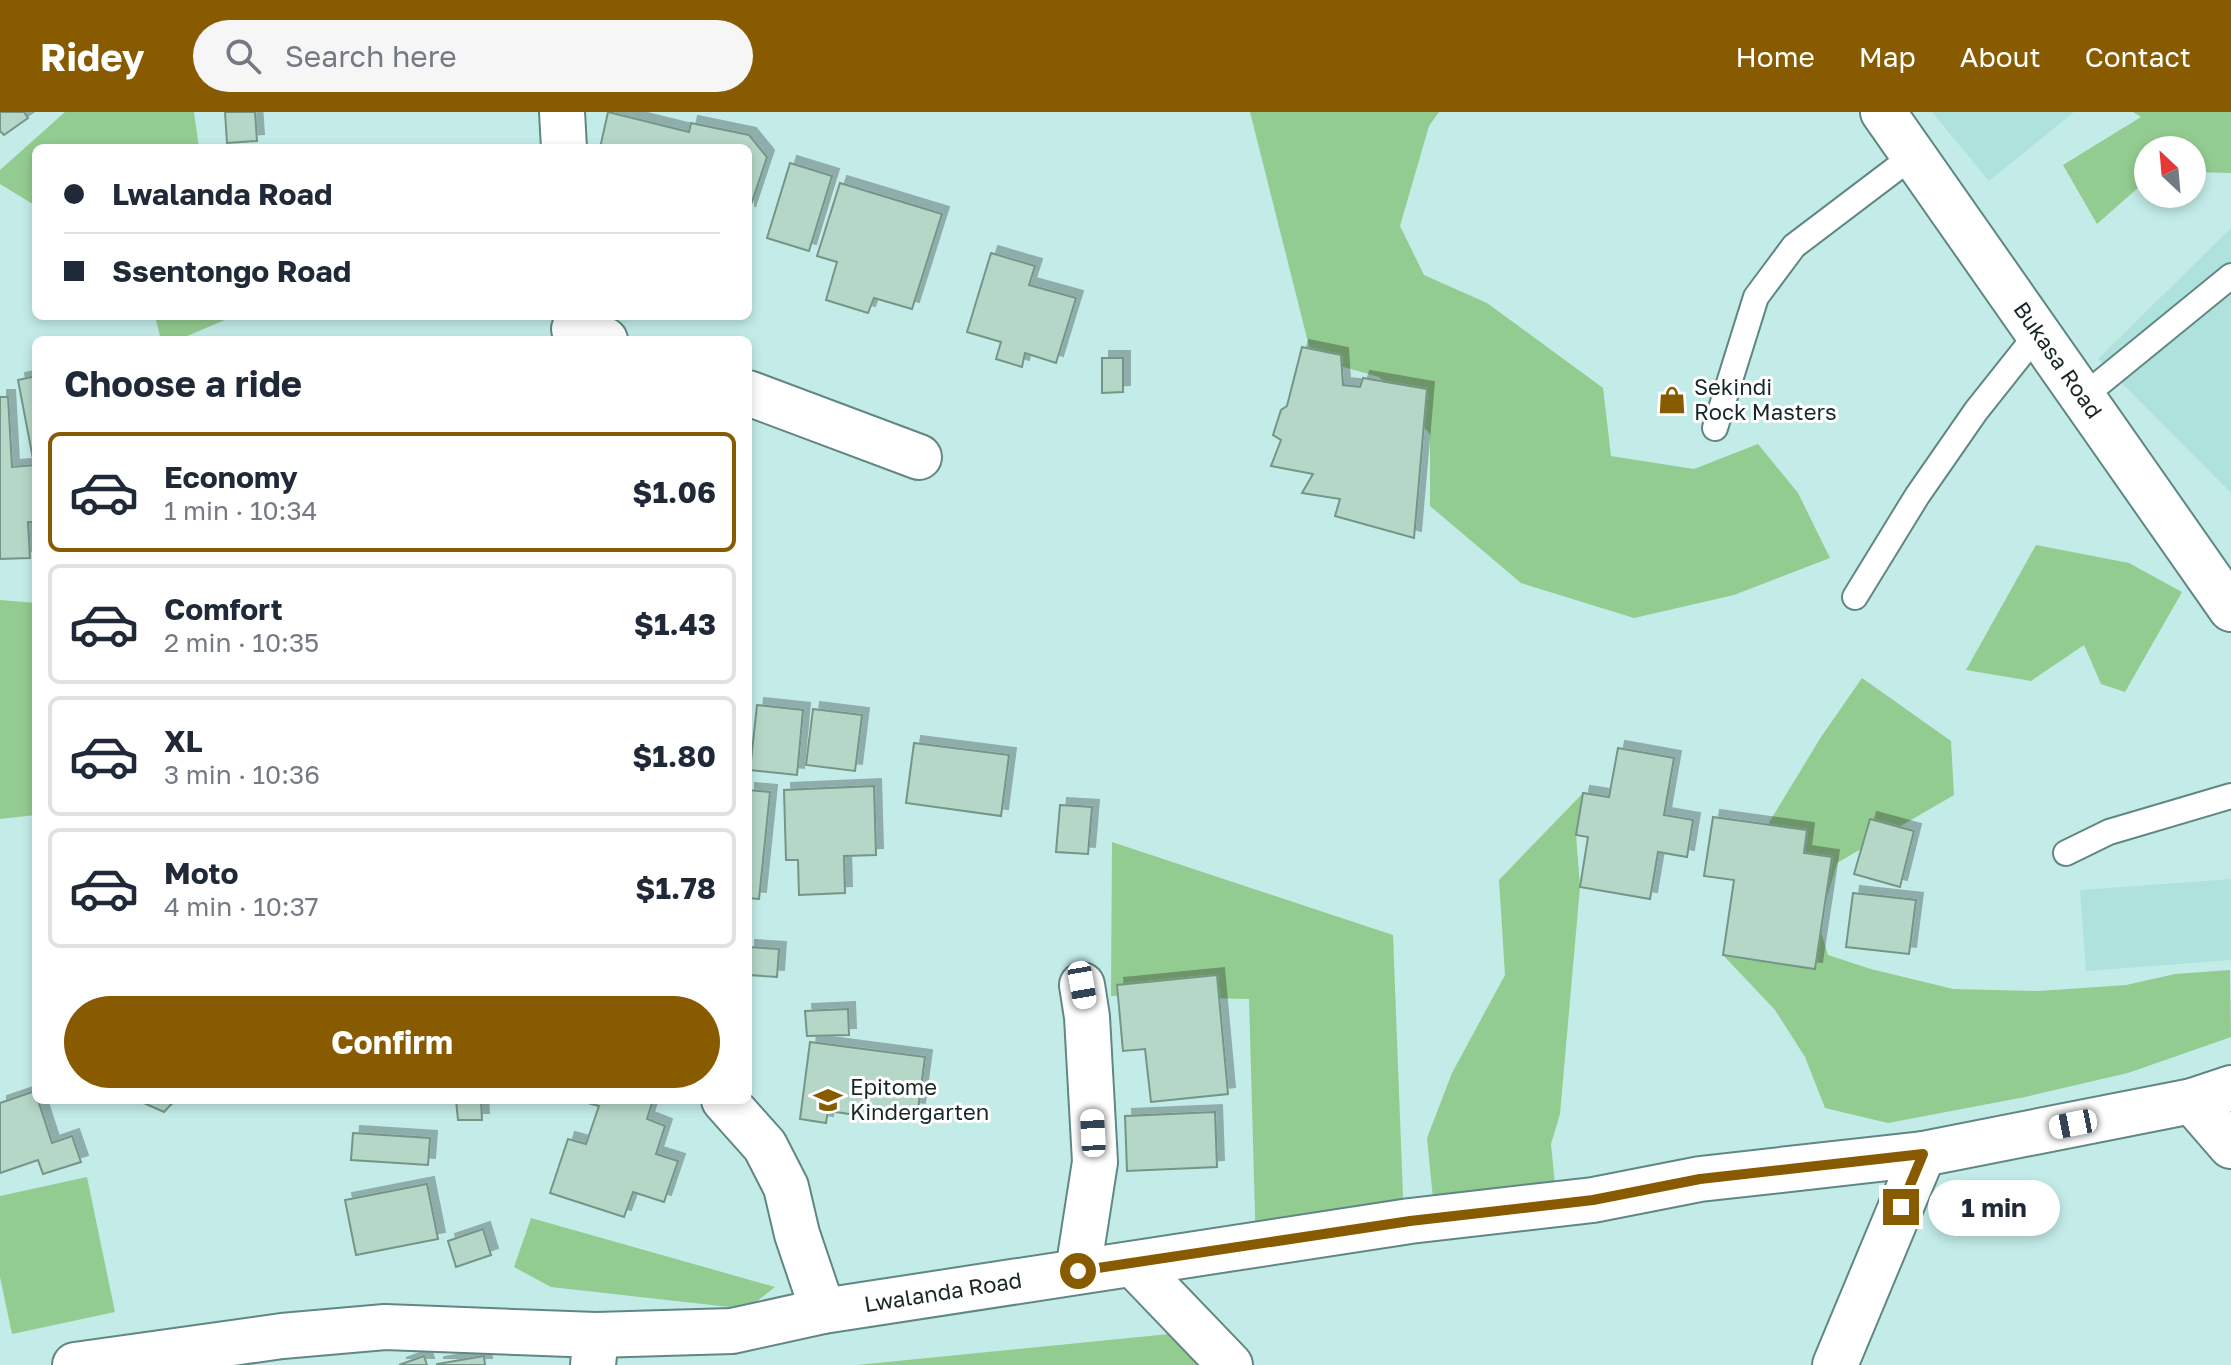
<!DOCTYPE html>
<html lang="en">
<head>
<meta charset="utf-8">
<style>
	body { margin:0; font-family:"Golos Text",sans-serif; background:#f6f6f7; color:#1f2937; height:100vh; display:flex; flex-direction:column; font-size:30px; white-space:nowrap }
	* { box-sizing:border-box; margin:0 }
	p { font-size:26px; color:#747a83 }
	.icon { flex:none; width:44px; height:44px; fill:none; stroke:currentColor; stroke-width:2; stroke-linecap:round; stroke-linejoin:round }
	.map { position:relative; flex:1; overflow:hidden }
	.side { position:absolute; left:32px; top:224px; width:720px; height:768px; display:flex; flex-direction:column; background:#fff; border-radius:12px; box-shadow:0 4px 12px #0003 }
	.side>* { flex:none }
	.hud { position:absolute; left:32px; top:32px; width:720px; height:176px; border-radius:12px; box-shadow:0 4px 12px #0003; display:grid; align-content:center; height:176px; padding:0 32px; background:#fff }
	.needle { width:52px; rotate:334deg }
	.controls { position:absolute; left:2134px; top:24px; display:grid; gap:16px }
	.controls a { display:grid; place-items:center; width:72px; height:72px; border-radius:50%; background:#fff; box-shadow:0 4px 12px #0003; font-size:40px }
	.end { position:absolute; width:36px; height:36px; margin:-18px; border:10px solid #895b00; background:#fff; box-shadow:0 0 0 4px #fff }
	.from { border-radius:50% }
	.bubble { position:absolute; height:56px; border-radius:28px; background:#fff; box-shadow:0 4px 12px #0003; font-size:26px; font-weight:700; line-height:56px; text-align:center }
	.car { position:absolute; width:24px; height:48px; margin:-24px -12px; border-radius:10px; box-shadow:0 0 6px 2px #0007; background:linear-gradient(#fff 24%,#345 0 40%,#fff 0 76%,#345 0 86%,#fff 0) }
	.hud b { display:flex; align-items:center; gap:28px; height:76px; font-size:30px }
	.hud b+b { border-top:2px solid #e0e1e3 }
	.hud i { width:20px; height:20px; background:#1f2937 }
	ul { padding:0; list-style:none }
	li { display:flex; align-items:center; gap:24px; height:120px; margin:0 16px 12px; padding:0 16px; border:4px solid #e0e1e3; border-radius:12px }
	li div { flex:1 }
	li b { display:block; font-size:30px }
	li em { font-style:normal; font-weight:700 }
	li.on { border-color:#895b00 }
	li>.icon { width:72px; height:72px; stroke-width:1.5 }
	h2 { padding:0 32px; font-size:36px; line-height:96px }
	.primary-button { display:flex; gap:16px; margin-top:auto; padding:16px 32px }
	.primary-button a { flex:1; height:92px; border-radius:48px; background:#895b00; color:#fff; font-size:32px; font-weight:700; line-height:92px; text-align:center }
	header { display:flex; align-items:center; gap:48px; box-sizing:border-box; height:112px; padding:0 40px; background:#895b00; color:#fff }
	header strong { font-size:38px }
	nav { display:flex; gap:44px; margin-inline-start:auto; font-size:28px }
	.search { width:560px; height:72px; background:#f6f6f7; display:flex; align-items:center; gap:20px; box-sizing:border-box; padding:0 28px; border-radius:44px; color:#747a83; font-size:30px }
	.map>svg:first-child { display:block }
</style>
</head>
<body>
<header>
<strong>Ridey</strong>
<div class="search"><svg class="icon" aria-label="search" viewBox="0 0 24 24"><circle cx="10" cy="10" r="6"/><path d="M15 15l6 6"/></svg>Search here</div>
<nav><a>Home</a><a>Map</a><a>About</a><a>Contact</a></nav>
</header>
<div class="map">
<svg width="2231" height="1253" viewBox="0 0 2231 1253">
	<defs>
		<filter id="shadow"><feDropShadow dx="7" dy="-7" stdDeviation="0" flood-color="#0004"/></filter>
	</defs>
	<rect width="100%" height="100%" fill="#c3ece8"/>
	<g fill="#afe1dd">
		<path d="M1932,0H2074L1989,69Z"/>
		<path d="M2231,116V381L2098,247Z"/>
		<path d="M2231,767V848L2086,859L2080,778Z"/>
	</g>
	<g fill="#93cc90">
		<path d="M65,0H194L199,36H36V94L0,72V58Z"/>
		<path d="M1250,0H1439L1429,14L1400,114L1424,163L1487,191L1603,276L1611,344L1694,357L1758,332L1798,381L1830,446L1734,483L1634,506L1521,471L1430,394V322L1379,265L1312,246Z"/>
		<path d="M2133,0H2231V61L2192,60V38H2148V67L2097,112L2063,53L2141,5Z"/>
		<path d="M155,204H234L178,228H161Z"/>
		<path d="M2036,433L2129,451L2182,480L2125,580L2101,572L2084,533L2031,569L1966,558Z"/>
		<path d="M0,488L36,491V703L0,707Z"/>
		<path d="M1862,566L1951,629L1954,683L1837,751L1819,813L1828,843L1871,857L1953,877L2039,879L2126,873L2175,862L2230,858L2231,925L2128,961L2025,985L1888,1011L1825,996L1805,945L1775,898L1723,843L1734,768L1821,625Z"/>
		<path d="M1583,681L1576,723L1580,775L1560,1002L1551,1032L1557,1093L1435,1107L1427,1026L1452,961L1505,863L1499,768Z"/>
		<path d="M1112,730L1393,823L1404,1111L1256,1138L1249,887L1111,884Z"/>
		<path d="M87,1065L115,1200L12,1222L0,1165V1084Z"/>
		<path d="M531,1106L775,1175L747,1197L551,1175L514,1155Z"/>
		<path d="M1169,1222L1207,1247L1197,1253H857Z"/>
	</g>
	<g fill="#b5d7c8" stroke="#759587" stroke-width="2" filter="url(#shadow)">
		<path d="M0,0H24L28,6L4,23L0,19Z"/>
		<path d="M225,0H255L257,29L227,31Z"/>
		<path d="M608,0L689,20L691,11L749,23L767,45L748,102V36H600Z"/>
		<path d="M790,51L832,64L809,139L767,126Z"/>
		<path d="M840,71L942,102L912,197L874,186L868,201L826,188L837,150L817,144Z"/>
		<path d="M991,141L1035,154L1029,173L1076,186L1056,251L1025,241L1022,255L996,247L1001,230L967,220Z"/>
		<path d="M1302,235L1341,243L1343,273L1360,275L1363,266L1427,277L1414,426L1335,404L1340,387L1302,381L1313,362L1271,354L1281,328L1273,323L1281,298L1287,294Z"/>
		<path d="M1102,246H1123V280L1102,281Z"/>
		<path d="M36,264V346L33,347L18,268Z"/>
		<path d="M0,285H8L12,355L36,353V410H28L30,446L0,447Z"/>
		<path d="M757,593L803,598L797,663L750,658Z"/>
		<path d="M813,597L862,603L855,659L806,653Z"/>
		<path d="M914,631L1009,643L1001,704L906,691Z"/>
		<path d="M1618,636L1674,646L1664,703L1693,708L1687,745L1658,740L1650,787L1580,775L1588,725L1576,723L1583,681L1609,685Z"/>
		<path d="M874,674L876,743L844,744L845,781L799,783L798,748H786L784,678Z"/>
		<path d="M748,678L770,680L759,787L748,786Z"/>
		<path d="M1060,693L1092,695L1088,742L1056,740Z"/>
		<path d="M1713,705L1807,718L1804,741L1832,745L1815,857L1723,843L1734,768L1704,764Z"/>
		<path d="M1870,707L1914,719L1900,775L1854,762Z"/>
		<path d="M1853,781L1916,788L1909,842L1846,835Z"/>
		<path d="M748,835L779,837L777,865L748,863Z"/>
		<path d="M1217,863L1228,982L1151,990L1145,937L1123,939L1117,873Z"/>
		<path d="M848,897L849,923L807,924L805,899Z"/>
		<path d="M810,930L925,945L918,998L893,995L891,1008L828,999L826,1011L800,1007Z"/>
		<path d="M35,979L52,1031L72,1024L81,1050L43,1062L38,1048L0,1061V991Z"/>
		<path d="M137,988H175L164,1000Z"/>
		<path d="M456,988H481L482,1008H458Z"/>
		<path d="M589,988H653L647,1007L665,1014L656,1042L678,1049L664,1090L633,1080L624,1105L550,1081L568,1027L586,1032L599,994L588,991Z"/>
		<path d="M1215,1000L1217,1055L1127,1059L1125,1004Z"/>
		<path d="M353,1021L430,1026L428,1053L351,1048Z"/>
		<path d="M427,1072L438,1127L356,1143L345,1088Z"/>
		<path d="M483,1117L491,1143L456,1155L448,1129Z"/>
		<path d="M424,1244L427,1253H399Z"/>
		<path d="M484,1244L485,1253H437V1252Z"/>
	</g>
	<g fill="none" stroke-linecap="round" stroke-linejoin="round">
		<defs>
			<g id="service">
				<path d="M2084,284L2231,164"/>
				<path d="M1715,316L1756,185L1794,134L1914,43"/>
				<path d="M1855,485L1917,384L1976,299L2038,221"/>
				<path d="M2066,741L2109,720L2231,684"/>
			</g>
			<g id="minor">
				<path d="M562,0L564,36"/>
				<path d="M574,217L605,228"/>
				<path d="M748,281L919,345"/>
				<path d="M724,988L765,1034L786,1075L797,1122L823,1199"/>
				<path d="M2192,989L2231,1034"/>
				<path d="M1133,1152L1230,1253"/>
				<path d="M1078,1159L1095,1050L1087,905L1082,873"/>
				<path d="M593,1253L596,1223"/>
				<path d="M1835,1253L1923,1042"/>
			</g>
			<g id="tertiary">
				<path d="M1883,0L2231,497"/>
				<path d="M75,1253L282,1224L385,1215L596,1223L732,1219L823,1199L1410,1109L1593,1088L1700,1067L1923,1042L2192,989L2231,976"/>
			</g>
		</defs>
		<use href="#service" stroke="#618784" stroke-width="28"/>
		<use href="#minor" stroke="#618784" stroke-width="48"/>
		<use href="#tertiary" stroke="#618784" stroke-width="48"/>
		<use href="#service" stroke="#fff" stroke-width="24"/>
		<use href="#minor" stroke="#fff" stroke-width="44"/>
		<use href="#tertiary" stroke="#fff" stroke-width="44"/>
	</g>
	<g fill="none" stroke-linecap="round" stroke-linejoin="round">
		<path stroke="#895b00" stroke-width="10" d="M1078,1159L1410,1109L1593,1088L1700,1067L1923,1042L1901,1095"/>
	</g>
	<defs>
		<symbol id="shop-bare" viewBox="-9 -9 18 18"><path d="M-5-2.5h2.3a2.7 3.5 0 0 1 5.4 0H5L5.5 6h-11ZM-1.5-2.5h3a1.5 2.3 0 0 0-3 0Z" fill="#895b00" stroke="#fff" stroke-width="2.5" paint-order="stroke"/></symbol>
		<symbol id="school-bare" viewBox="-9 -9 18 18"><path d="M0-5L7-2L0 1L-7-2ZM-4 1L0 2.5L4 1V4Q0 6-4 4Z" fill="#895b00" stroke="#fff" stroke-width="2.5" paint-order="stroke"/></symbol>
	</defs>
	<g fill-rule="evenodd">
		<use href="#shop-bare" x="1652" y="268" width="40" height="40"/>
		<use href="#school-bare" x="808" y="968" width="40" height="40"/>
	</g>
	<g text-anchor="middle" stroke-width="6" stroke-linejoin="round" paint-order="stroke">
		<g font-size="22" fill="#182726" stroke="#fff">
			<text transform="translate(2058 248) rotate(55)" y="8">Bukasa Road</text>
			<text transform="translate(943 1180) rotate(-9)" y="8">Lwalanda Road</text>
		</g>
		<g font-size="22" fill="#182726" stroke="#fff" text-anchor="start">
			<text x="1694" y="283">Sekindi<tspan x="1694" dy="25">Rock Masters</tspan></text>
			<text x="850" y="983">Epitome<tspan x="850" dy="25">Kindergarten</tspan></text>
		</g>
	</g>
</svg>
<div class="controls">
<a><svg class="needle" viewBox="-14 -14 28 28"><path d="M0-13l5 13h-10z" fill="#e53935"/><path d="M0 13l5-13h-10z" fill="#747a83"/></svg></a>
</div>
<i class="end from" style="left:1078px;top:1159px"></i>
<i class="end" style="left:1901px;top:1095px"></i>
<div class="bubble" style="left:1928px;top:1068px;width:132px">1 min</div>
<i class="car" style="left:1082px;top:873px;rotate:170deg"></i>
<i class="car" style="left:2073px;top:1012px;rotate:259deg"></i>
<i class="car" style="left:1093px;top:1021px;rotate:357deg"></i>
<div class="hud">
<b><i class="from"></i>Lwalanda Road</b>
<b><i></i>Ssentongo Road</b>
</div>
<section class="side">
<h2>Choose a ride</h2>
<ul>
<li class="on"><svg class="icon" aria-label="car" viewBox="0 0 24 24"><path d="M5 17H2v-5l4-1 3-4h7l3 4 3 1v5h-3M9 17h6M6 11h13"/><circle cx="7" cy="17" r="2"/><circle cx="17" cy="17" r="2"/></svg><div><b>Economy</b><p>1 min · 10:34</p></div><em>$1.06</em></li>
<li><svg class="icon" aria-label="car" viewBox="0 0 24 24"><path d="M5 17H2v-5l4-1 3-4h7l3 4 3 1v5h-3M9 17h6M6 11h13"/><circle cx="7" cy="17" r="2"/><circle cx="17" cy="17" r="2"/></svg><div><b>Comfort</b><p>2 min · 10:35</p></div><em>$1.43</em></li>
<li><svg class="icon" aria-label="car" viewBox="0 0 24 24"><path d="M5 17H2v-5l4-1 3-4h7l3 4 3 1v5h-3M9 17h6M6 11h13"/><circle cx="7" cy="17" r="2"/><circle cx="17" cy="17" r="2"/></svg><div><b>XL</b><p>3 min · 10:36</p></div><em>$1.80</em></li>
<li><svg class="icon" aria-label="car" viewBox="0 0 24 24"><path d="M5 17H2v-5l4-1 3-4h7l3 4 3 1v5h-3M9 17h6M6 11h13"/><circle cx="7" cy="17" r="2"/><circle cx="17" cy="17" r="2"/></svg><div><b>Moto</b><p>4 min · 10:37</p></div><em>$1.78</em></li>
</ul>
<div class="primary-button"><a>Confirm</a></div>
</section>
</div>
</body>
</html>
